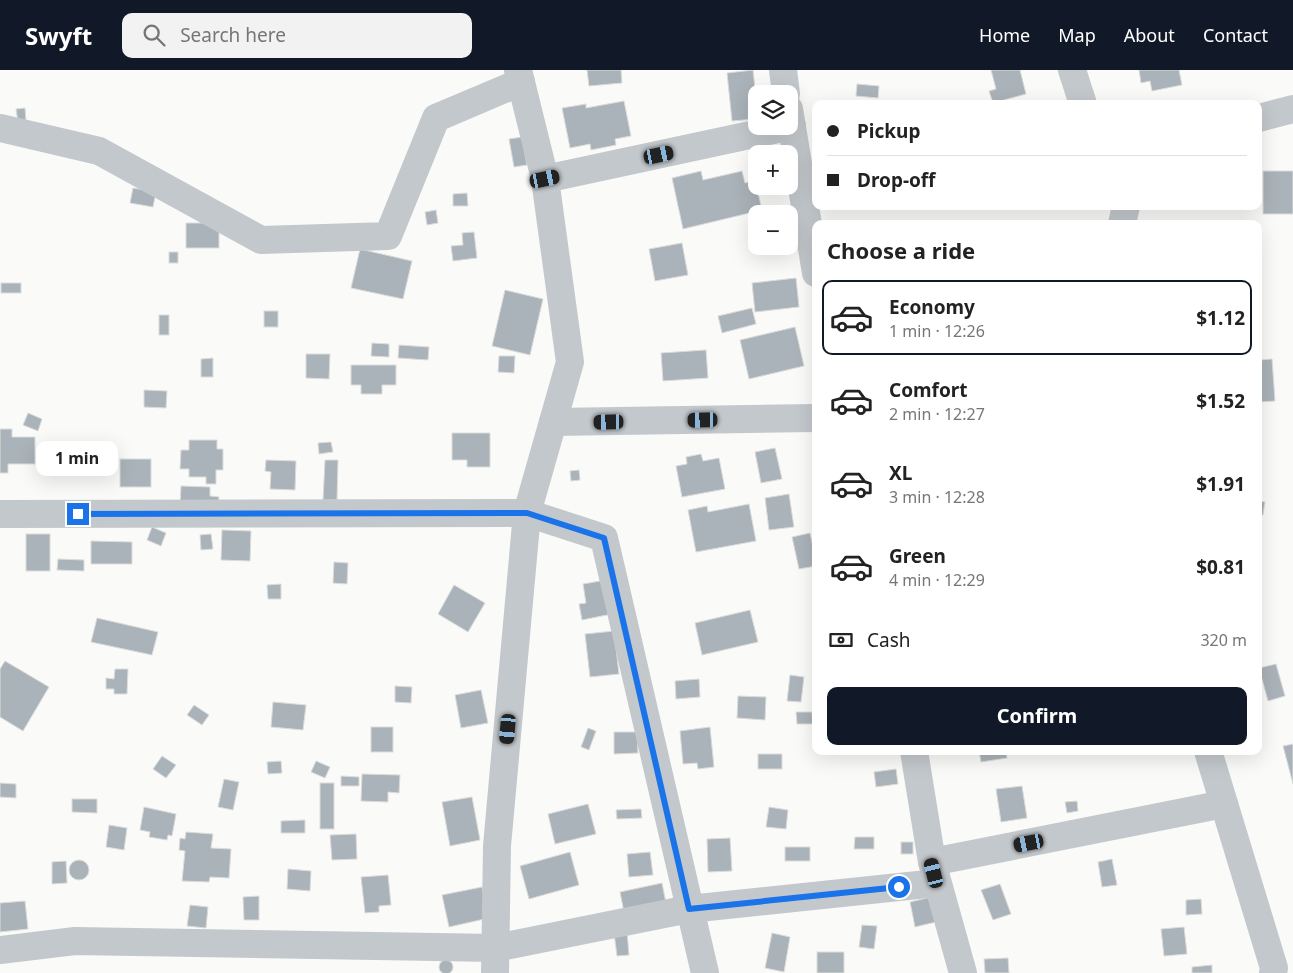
<!DOCTYPE html>
<html lang="en">
<head>
<meta charset="utf-8">
<style>
	body { margin:0; font-family:"Noto Sans",sans-serif; background:#f2f2f2; color:#222; height:100vh; display:flex; flex-direction:column; font-size:19px; white-space:nowrap }
	* { box-sizing:border-box; margin:0 }
	p { font-size:16px; color:#767676 }
	.icon { flex:none; width:28px; height:28px; fill:none; stroke:currentColor; stroke-width:2; stroke-linecap:round; stroke-linejoin:round }
	.map { position:relative; flex:1; overflow:hidden }
	.side { position:absolute; left:812px; top:150px; width:450px; height:535px; display:flex; flex-direction:column; background:#fff; border-radius:10px; box-shadow:0 5px 20px #0002 }
	.side>* { flex:none }
	.top-card { position:absolute; left:812px; top:30px; width:450px; height:110px; border-radius:10px; box-shadow:0 5px 20px #0002; display:grid; align-content:center; height:110px; padding:0 15px; background:#fff }
	.fabs { position:absolute; left:748px; top:15px; display:grid; gap:10px }
	.fabs a { display:grid; place-items:center; width:50px; height:50px; border-radius:10px; background:#fff; box-shadow:0 5px 20px #0002; font-size:25px }
	.end { position:absolute; width:22px; height:22px; margin:-11px; border:6px solid #1a73e8; background:#fff; box-shadow:0 0 0 2px #fff }
	.from { border-radius:50% }
	.bubble { position:absolute; height:35px; border-radius:10px; background:#fff; box-shadow:0 5px 20px #0002; font-size:16px; font-weight:700; line-height:35px; text-align:center }
	.car { position:absolute; width:15px; height:30px; margin:-15px -8px; border-radius:6px; box-shadow:0 0 4px 1px #0007; background:linear-gradient(#222 24%,#8ab4d8 0 40%,#222 0 76%,#8ab4d8 0 86%,#222 0) }
	.top-card b { display:flex; align-items:center; gap:18px; height:48px; font-size:19px }
	.top-card b+b { border-top:1px solid #e0e0e0 }
	.top-card i { width:12px; height:12px; background:#222 }
	ul { padding:0; list-style:none }
	li { display:flex; align-items:center; gap:15px; height:75px; margin:0 10px 8px; padding:0 5px; border:2px solid transparent; border-radius:10px }
	li div { flex:1 }
	li b { display:block; font-size:19px }
	li em { font-style:normal; font-weight:700 }
	li.on { border-color:#111827 }
	li>.icon { width:45px; height:45px; stroke-width:1.5 }
	h2 { padding:0 15px; font-size:22px; line-height:60px }
	.pay { display:flex; align-items:center; gap:12px; height:55px; padding:0 15px; font-size:19px }
	.pay p { margin-inline-start:auto }
	.primary-button { display:flex; gap:10px; margin-top:auto; padding:10px 15px }
	.primary-button a { flex:1; height:58px; border-radius:10px; background:#111827; color:#fff; font-size:20px; font-weight:700; line-height:58px; text-align:center }
	header { display:flex; align-items:center; gap:30px; box-sizing:border-box; height:70px; padding:0 25px; background:#111827; color:#fff }
	header strong { font-size:24px }
	nav { display:flex; gap:28px; margin-inline-start:auto; font-size:18px }
	.search { width:350px; height:45px; background:#f2f2f2; display:flex; align-items:center; gap:12px; box-sizing:border-box; padding:0 18px; border-radius:10px; color:#767676; font-size:19px }
	.map>svg:first-child { display:block }
</style>
</head>
<body>
<header>
<strong>Swyft</strong>
<div class="search"><svg class="icon" aria-label="search" viewBox="0 0 24 24"><circle cx="10" cy="10" r="6"/><path d="M15 15l6 6"/></svg>Search here</div>
<nav><a>Home</a><a>Map</a><a>About</a><a>Contact</a></nav>
</header>
<div class="map">
<svg width="1293" height="903" viewBox="0 0 1293 903">
	<rect width="100%" height="100%" fill="#fafaf8"/>
	<g fill="#aab3b9" stroke="#dcdcda">
		<path d="M587,0H621L622,13L589,16Z"/>
		<path d="M753,0L756,27V49L732,51L727,3Z"/>
		<path d="M991,0H1020L1026,24L993,33L989,21L996,19Z"/>
		<path d="M1139,0H1179L1182,15L1152,21L1150,11L1141,13Z"/>
		<path d="M857,14L879,16L878,28L856,26Z"/>
		<path d="M624,31L631,66L615,69L616,75L591,80L590,74L570,78L562,38L586,34V38Z"/>
		<path d="M25,38L26,51L18,52L16,39Z"/>
		<path d="M522,67L527,95L514,97L509,69Z"/>
		<path d="M701,101L703,110L742,101L745,113L755,110L762,140L683,159L672,108Z"/>
		<rect x="1263" y="101" width="30" height="43"/>
		<path d="M133,118L156,122L153,137L130,133Z"/>
		<path d="M467,123L468,136H453V124Z"/>
		<path d="M436,140L438,153L427,155L425,142Z"/>
		<rect x="186" y="153" width="33" height="25"/>
		<path d="M474,162L477,188L453,191L451,176L463,175L462,163Z"/>
		<path d="M682,173L688,205L655,211L649,179Z"/>
		<path d="M360,179L412,191L403,229L351,218Z"/>
		<rect x="169" y="182" width="9" height="11"/>
		<path d="M796,208L799,237L755,242L752,213Z"/>
		<rect x="1" y="213" width="20" height="10"/>
		<path d="M505,220L543,229L530,285L492,276Z"/>
		<path d="M752,238L756,254L722,263L718,246Z"/>
		<rect x="264" y="241" width="14" height="16"/>
		<rect x="159" y="245" width="10" height="20"/>
		<path d="M795,257L804,296L749,309L740,270Z"/>
		<path d="M372,273L389,274V287L371,286Z"/>
		<path d="M399,275L429,277L428,290L398,288Z"/>
		<path d="M706,280L708,308L663,311L661,283Z"/>
		<path d="M306,284H330L329,309L306,308Z"/>
		<path d="M499,286H515L514,303L498,302Z"/>
		<path d="M213,288V307H201V289Z"/>
		<path d="M1272,289L1275,331L1259,332V290Z"/>
		<path d="M351,295H396V315H382V324H361V315H351Z"/>
		<path d="M144,320L167,321L166,338L144,337Z"/>
		<path d="M28,343L42,349L38,361L23,355Z"/>
		<path d="M0,359H12V367H35V394H8V403H0Z"/>
		<path d="M452,363H490V397H467V390H452Z"/>
		<path d="M189,370H217V379H223V400H216V414H206V407H189V399H180L181,380H189Z"/>
		<path d="M331,372L333,382L319,384L318,373Z"/>
		<path d="M775,378L782,409L761,413L755,382Z"/>
		<path d="M701,384L703,391L719,388L725,419L682,427L676,396L687,394L686,387Z"/>
		<rect x="120" y="389" width="31" height="28"/>
		<path d="M266,390L296,391L295,420L270,419L271,402L265,401Z"/>
		<path d="M325,390H338L337,430H323Z"/>
		<path d="M579,400L580,410L571,411L570,401Z"/>
		<path d="M181,416L210,417V426L219,427L218,438L180,436Z"/>
		<path d="M789,424L794,457L769,460L765,428Z"/>
		<path d="M1259,431L1265,432L1263,445H1259Z"/>
		<path d="M749,434L756,471L696,482L688,440L707,436L708,442Z"/>
		<path d="M152,457L166,463L161,476L147,470Z"/>
		<path d="M222,460L251,461L250,491L221,490Z"/>
		<path d="M810,463L816,490V496L799,499L792,467Z"/>
		<rect x="26" y="464" width="24" height="37"/>
		<path d="M211,464L213,479L201,480L200,465Z"/>
		<path d="M91,471L132,472V494H91Z"/>
		<path d="M58,489L84,490V501L57,500Z"/>
		<path d="M334,492L348,493L347,514L333,513Z"/>
		<path d="M606,510L612,544L582,550L579,534L586,533L583,514Z"/>
		<path d="M281,514V529H268L267,515Z"/>
		<path d="M454,515L485,533L468,562L438,544Z"/>
		<path d="M750,540L758,572L702,585L695,553Z"/>
		<path d="M97,548L158,562L152,585L91,572Z"/>
		<path d="M614,561L619,604L590,607L585,564Z"/>
		<path d="M5,591L49,617L23,661L0,647V599Z"/>
		<path d="M1276,594L1285,626L1268,631L1259,598Z"/>
		<path d="M115,599H128L127,624H114V619H106V608L114,609Z"/>
		<path d="M790,605L804,607L801,632L787,631Z"/>
		<path d="M699,609L700,627L676,629L675,611Z"/>
		<path d="M395,616L412,617L411,633L395,632Z"/>
		<path d="M481,620L488,653L461,658L455,625Z"/>
		<path d="M738,626L766,627L765,650L737,648Z"/>
		<path d="M273,632L306,635L303,660L271,657Z"/>
		<path d="M194,635L209,645L202,655L187,645Z"/>
		<path d="M796,642H812L813,654H797Z"/>
		<rect x="371" y="657" width="22" height="25"/>
		<path d="M710,657L714,697L698,699L697,693L683,694L680,661Z"/>
		<path d="M588,658L596,661L589,680L581,677Z"/>
		<path d="M614,662H637L638,683L614,684Z"/>
		<path d="M1293,674V714L1283,676Z"/>
		<path d="M979,681H1006L1007,688L981,692Z"/>
		<rect x="758" y="684" width="24" height="15"/>
		<path d="M162,686L176,695L166,708L153,699Z"/>
		<path d="M281,691L282,703L268,704L267,692Z"/>
		<path d="M316,691L330,697L325,708L311,702Z"/>
		<path d="M896,699L898,714L876,717L874,702Z"/>
		<path d="M362,704L400,705L399,723L388,722V732L361,731Z"/>
		<path d="M341,706L359,707V716H341Z"/>
		<path d="M224,709L239,712L233,740L218,737Z"/>
		<path d="M0,713L16,714V728L0,727Z"/>
		<rect x="320" y="713" width="14" height="46"/>
		<path d="M1022,716L1027,748L1001,752L996,719Z"/>
		<path d="M472,727L480,770L450,776L442,732Z"/>
		<path d="M72,729H97V743L72,742Z"/>
		<path d="M1077,731L1078,741L1067,743L1065,732Z"/>
		<path d="M588,734L596,764L555,774L548,744Z"/>
		<path d="M144,737L176,744L172,766L168,765L167,770L149,767L150,762L140,760Z"/>
		<path d="M769,737L788,740L786,759L766,757Z"/>
		<path d="M641,739L642,748L617,749L616,740Z"/>
		<path d="M305,750V763H281V751Z"/>
		<path d="M109,755L127,758L124,780L106,777Z"/>
		<path d="M186,762L213,764L211,778L231,779L229,808L210,807L209,812L182,811L185,781L179,780L180,768L185,769Z"/>
		<path d="M356,764L357,789L332,790L330,765Z"/>
		<path d="M855,767H874V779H854Z"/>
		<path d="M730,768L732,801L708,802L707,769Z"/>
		<rect x="901" y="772" width="12" height="12"/>
		<rect x="785" y="777" width="25" height="14"/>
		<path d="M570,782L579,815L529,829L520,796Z"/>
		<path d="M650,782L653,805L629,807L627,784Z"/>
		<path d="M1112,789L1117,815L1102,817L1098,792Z"/>
		<circle cx="79" cy="800" r="10"/>
		<path d="M66,791L67,813L52,814V792Z"/>
		<path d="M288,799L311,801L310,821L287,819Z"/>
		<path d="M388,805L391,835L379,836V842L365,843L361,807Z"/>
		<path d="M662,813L666,833L624,842L620,822Z"/>
		<path d="M1000,814L1011,844L993,850L981,820Z"/>
		<path d="M482,817L489,848L449,857L442,825Z"/>
		<path d="M259,826V850H244L243,827Z"/>
		<path d="M931,827L936,852L915,857L910,832Z"/>
		<path d="M1201,829L1202,844L1186,845V830Z"/>
		<path d="M25,831L28,859L0,862V833Z"/>
		<path d="M190,835L208,837L206,858L187,856Z"/>
		<path d="M862,855L877,856L874,879L859,877Z"/>
		<path d="M1184,857L1187,884L1164,886L1161,859Z"/>
		<path d="M627,861L629,885L617,886L614,863Z"/>
		<path d="M772,863L790,867L784,902L765,898Z"/>
		<rect x="817" y="882" width="27" height="21"/>
		<path d="M1008,888L1009,903H985L984,889Z"/>
		<circle cx="446" cy="897" r="7"/>
		<path d="M1212,895V903H1192V897Z"/>
	</g>
	<g fill="none" stroke-linecap="round" stroke-linejoin="round">
		<g stroke="#c3c8cc" stroke-width="28">
			<path d="M783,0L786,24"/>
			<path d="M1072,0L1083,34"/>
			<path d="M789,39L816,203"/>
			<path d="M1259,48L1293,39"/>
			<path d="M0,58L99,81L261,170L388,166L436,48L521,12"/>
			<path d="M545,109L792,56"/>
			<path d="M1122,154L1126,136"/>
			<path d="M553,352L816,348"/>
			<path d="M0,444L527,443L604,468L705,903"/>
			<path d="M914,681L932,792L963,903"/>
			<path d="M1208,681L1274,898L1273,903"/>
			<path d="M932,792L1224,734"/>
			<path d="M0,880L75,871L496,878L689,839L937,813"/>
			<path d="M495,903L497,776L527,443L570,292L545,109L518,0"/>
		</g>
	</g>
	<g fill="none" stroke-linecap="round" stroke-linejoin="round">
		<path stroke="#1a73e8" stroke-width="6" d="M78,444L527,443L604,468L689,839L899,817"/>
	</g>
</svg>
<div class="fabs">
<a><svg class="icon" aria-label="layers" viewBox="0 0 24 24"><path d="M12 4l9 5-9 5-9-5zM3 14l9 5 9-5"/></svg></a>
<a>+</a>
<a>−</a>
</div>
<i class="end from" style="left:899px;top:817px"></i>
<i class="end" style="left:78px;top:444px"></i>
<div class="bubble" style="left:36px;top:371px;width:82px">1 min</div>
<i class="car" style="left:659px;top:85px;rotate:78deg"></i>
<i class="car" style="left:545px;top:109px;rotate:78deg"></i>
<i class="car" style="left:703px;top:350px;rotate:269deg"></i>
<i class="car" style="left:609px;top:352px;rotate:269deg"></i>
<i class="car" style="left:508px;top:659px;rotate:185deg"></i>
<i class="car" style="left:1029px;top:773px;rotate:259deg"></i>
<i class="car" style="left:934px;top:803px;rotate:346deg"></i>
<div class="top-card">
<b><i class="from"></i>Pickup</b>
<b><i></i>Drop-off</b>
</div>
<section class="side">
<h2>Choose a ride</h2>
<ul>
<li class="on"><svg class="icon" aria-label="car" viewBox="0 0 24 24"><path d="M5 17H2v-5l4-1 3-4h7l3 4 3 1v5h-3M9 17h6M6 11h13"/><circle cx="7" cy="17" r="2"/><circle cx="17" cy="17" r="2"/></svg><div><b>Economy</b><p>1 min · 12:26</p></div><em>$1.12</em></li>
<li><svg class="icon" aria-label="car" viewBox="0 0 24 24"><path d="M5 17H2v-5l4-1 3-4h7l3 4 3 1v5h-3M9 17h6M6 11h13"/><circle cx="7" cy="17" r="2"/><circle cx="17" cy="17" r="2"/></svg><div><b>Comfort</b><p>2 min · 12:27</p></div><em>$1.52</em></li>
<li><svg class="icon" aria-label="car" viewBox="0 0 24 24"><path d="M5 17H2v-5l4-1 3-4h7l3 4 3 1v5h-3M9 17h6M6 11h13"/><circle cx="7" cy="17" r="2"/><circle cx="17" cy="17" r="2"/></svg><div><b>XL</b><p>3 min · 12:28</p></div><em>$1.91</em></li>
<li><svg class="icon" aria-label="car" viewBox="0 0 24 24"><path d="M5 17H2v-5l4-1 3-4h7l3 4 3 1v5h-3M9 17h6M6 11h13"/><circle cx="7" cy="17" r="2"/><circle cx="17" cy="17" r="2"/></svg><div><b>Green</b><p>4 min · 12:29</p></div><em>$0.81</em></li>
</ul>
<div class="pay"><svg class="icon" aria-label="cash" viewBox="0 0 24 24"><path d="M3 7h18v10H3z"/><circle cx="12" cy="12" r="2"/></svg>Cash<p>320 m</p></div>
<div class="primary-button"><a>Confirm</a></div>
</section>
</div>
</body>
</html>
